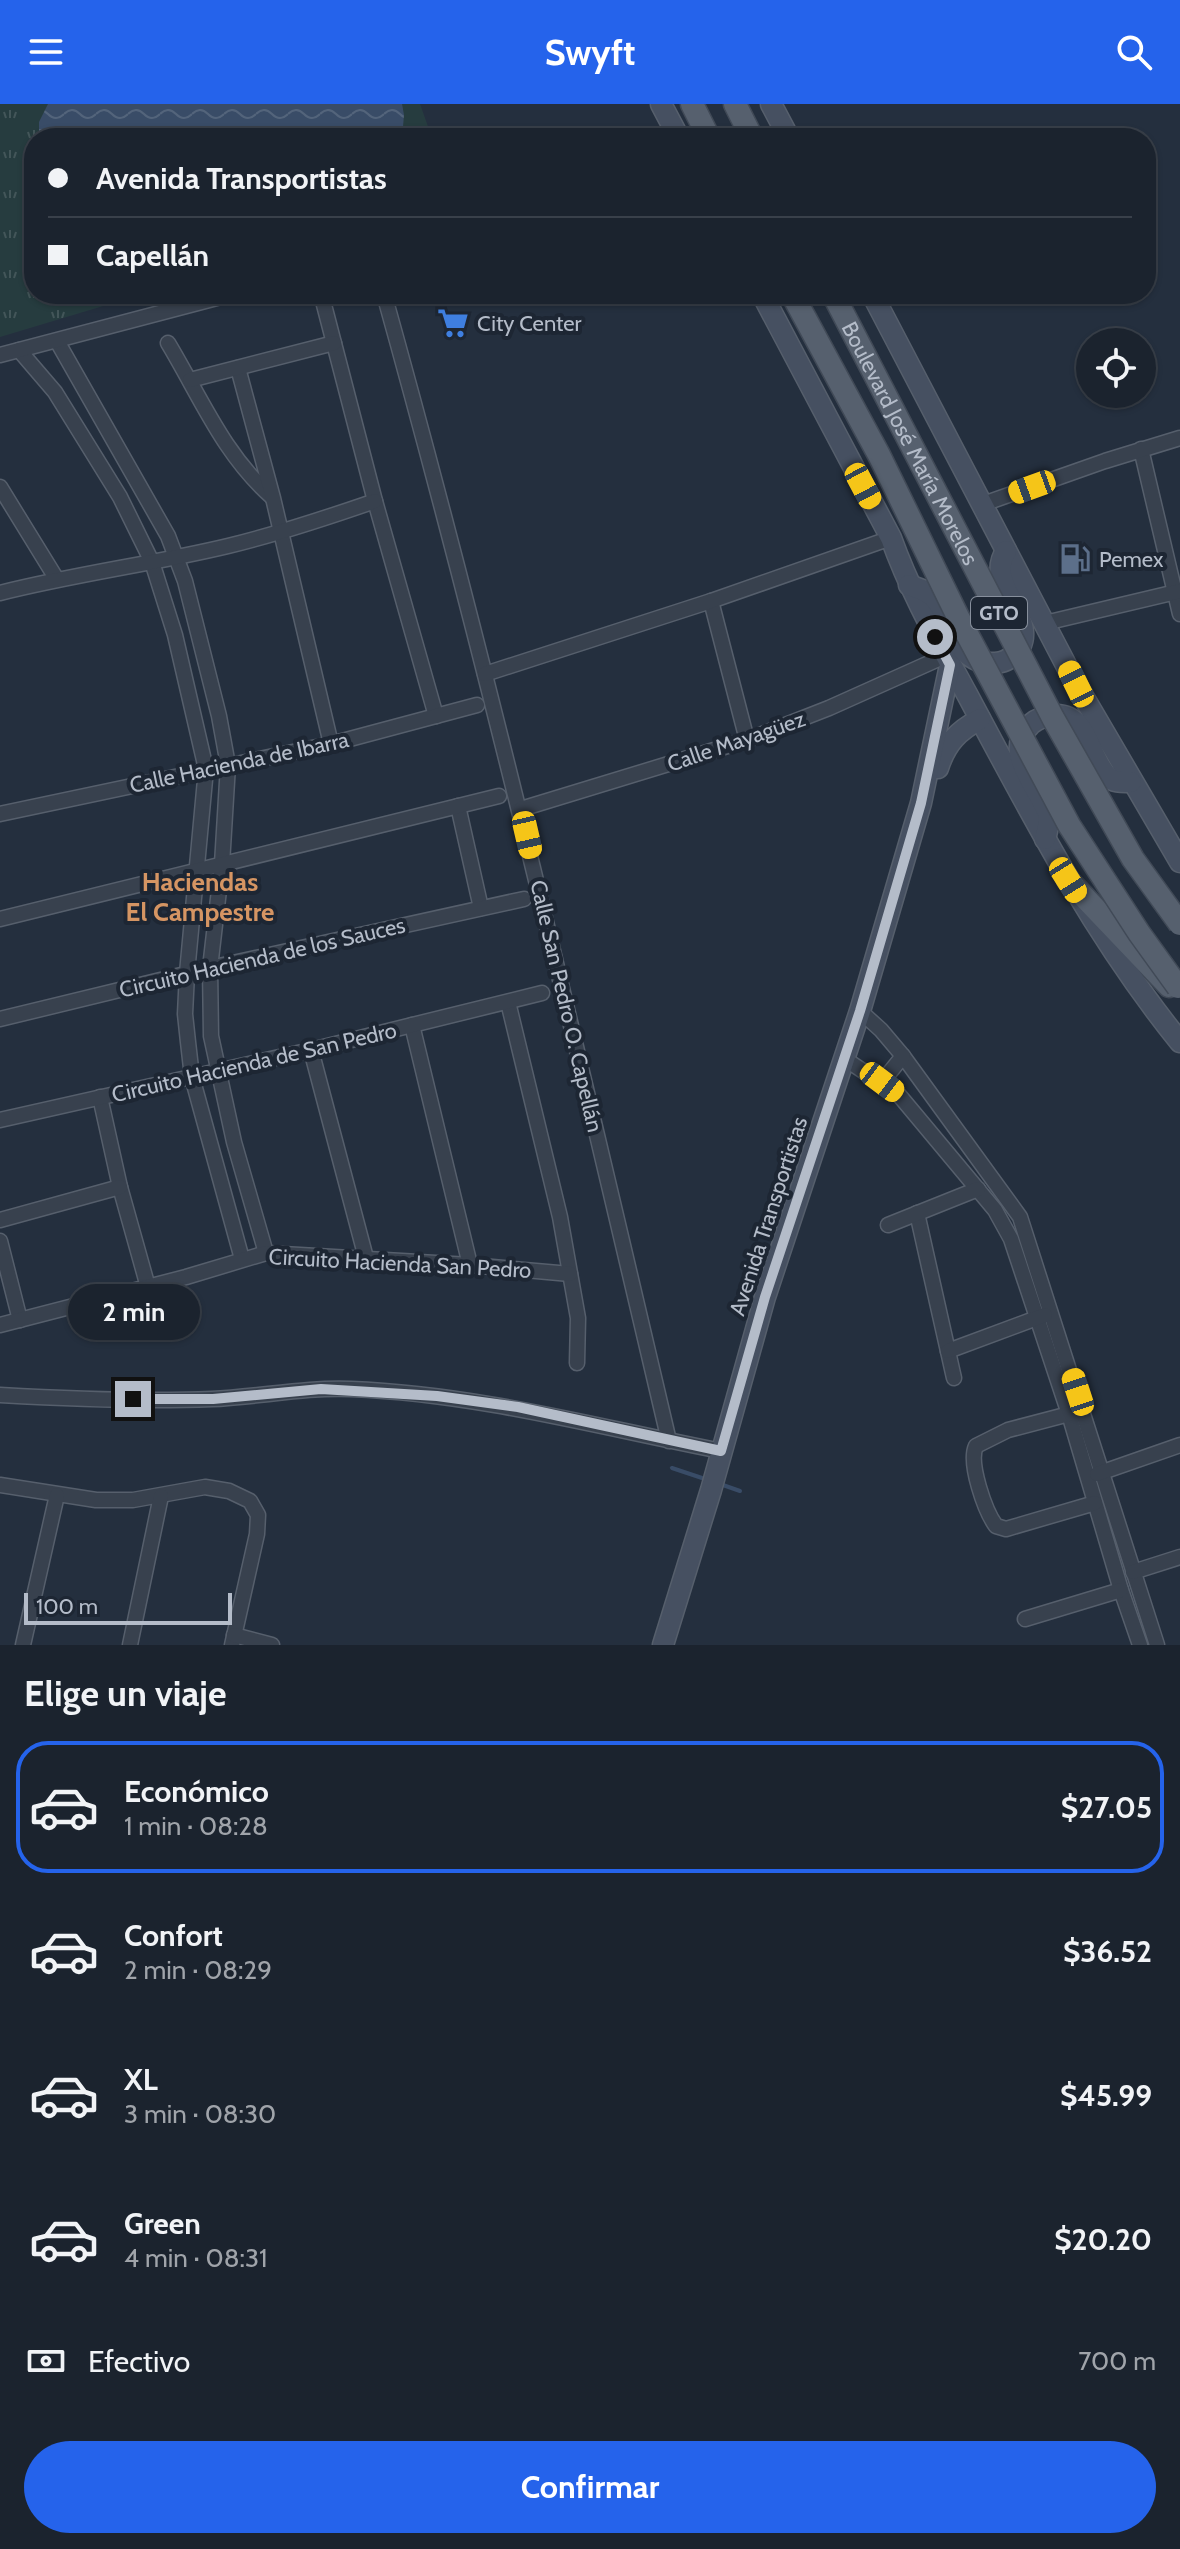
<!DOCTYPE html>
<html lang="es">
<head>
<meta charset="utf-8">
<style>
	body { margin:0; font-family:Cabin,sans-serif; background:#242b36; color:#f1f3f6; height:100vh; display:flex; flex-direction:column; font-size:30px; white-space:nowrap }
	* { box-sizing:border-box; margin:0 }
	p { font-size:26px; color:#a0a4aa }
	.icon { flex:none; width:44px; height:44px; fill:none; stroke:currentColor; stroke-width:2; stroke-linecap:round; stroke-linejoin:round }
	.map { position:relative; height:1541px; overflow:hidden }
	.sheet { display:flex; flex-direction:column; background:#1b232e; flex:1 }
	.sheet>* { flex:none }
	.banner { position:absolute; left:24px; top:24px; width:1132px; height:176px; border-radius:32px; box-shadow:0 2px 6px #0004,0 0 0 2px #39404a; display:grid; align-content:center; height:176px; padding:0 24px; background:#1b232e }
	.fabs { position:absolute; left:1076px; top:224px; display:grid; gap:16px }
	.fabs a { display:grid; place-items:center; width:80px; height:80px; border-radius:50%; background:#1b232e; box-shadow:0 2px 6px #0004,0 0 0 2px #39404a; font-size:40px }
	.scale { position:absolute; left:24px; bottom:20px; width:208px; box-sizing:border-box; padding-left:8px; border:4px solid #b4bcc9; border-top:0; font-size:22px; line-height:28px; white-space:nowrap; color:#b4bcc9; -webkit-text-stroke:6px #1d2633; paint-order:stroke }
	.end { position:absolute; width:36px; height:36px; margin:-18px; border:10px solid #b4bcc9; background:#111; box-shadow:0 0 0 4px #111 }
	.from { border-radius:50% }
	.bubble { position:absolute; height:56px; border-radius:28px; background:#1b232e; box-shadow:0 2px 6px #0004,0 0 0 2px #39404a; font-size:26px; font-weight:700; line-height:56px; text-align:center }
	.car { position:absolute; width:24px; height:48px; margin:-24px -12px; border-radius:10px; box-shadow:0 0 6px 2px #0007; background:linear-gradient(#f5c518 24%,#345 0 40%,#f5c518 0 76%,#345 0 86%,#f5c518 0) }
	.banner b { display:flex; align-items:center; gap:28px; height:76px; font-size:30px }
	.banner b+b { border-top:2px solid #39404a }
	.banner i { width:20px; height:20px; background:#f1f3f6 }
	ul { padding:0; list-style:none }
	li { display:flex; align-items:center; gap:24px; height:132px; margin:0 16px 12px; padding:0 8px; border:4px solid transparent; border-radius:32px }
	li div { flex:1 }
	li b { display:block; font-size:30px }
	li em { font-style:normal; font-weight:700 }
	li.on { border-color:#2563eb }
	li>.icon { width:72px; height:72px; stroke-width:1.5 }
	h2 { padding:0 24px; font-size:36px; line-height:96px }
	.pay { display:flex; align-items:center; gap:20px; height:88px; padding:0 24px; font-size:30px }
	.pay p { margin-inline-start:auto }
	.action { display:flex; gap:16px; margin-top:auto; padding:16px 24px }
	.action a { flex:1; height:92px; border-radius:48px; background:#2563eb; color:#fff; font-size:32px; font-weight:700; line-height:92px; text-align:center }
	header { display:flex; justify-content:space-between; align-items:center; height:104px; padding:0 24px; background:#2563eb; color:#fff; font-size:36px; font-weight:700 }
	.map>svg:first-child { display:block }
</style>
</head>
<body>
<header><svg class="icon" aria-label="menu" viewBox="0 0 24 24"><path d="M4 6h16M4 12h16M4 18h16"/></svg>Swyft<svg class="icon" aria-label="search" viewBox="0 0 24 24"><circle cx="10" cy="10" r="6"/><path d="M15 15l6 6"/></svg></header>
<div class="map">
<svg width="1180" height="1541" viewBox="0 0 1180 1541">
	<defs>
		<pattern id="park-tufts" width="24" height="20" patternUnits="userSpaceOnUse" patternTransform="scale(2)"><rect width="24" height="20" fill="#263c3f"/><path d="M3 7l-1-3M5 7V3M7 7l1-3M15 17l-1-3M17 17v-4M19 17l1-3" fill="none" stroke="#435659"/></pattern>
		<pattern id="water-waves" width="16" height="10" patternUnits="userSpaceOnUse" patternTransform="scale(2)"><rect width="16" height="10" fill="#394c67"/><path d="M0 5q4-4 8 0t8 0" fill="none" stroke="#53647b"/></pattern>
	</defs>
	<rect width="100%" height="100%" fill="#242f3e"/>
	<path fill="url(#park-tufts)" d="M0,0H420L432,34H34V190H143L0,233Z"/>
	<path fill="url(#water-waves)" d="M48,0H402L404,11L402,34H39V18Z"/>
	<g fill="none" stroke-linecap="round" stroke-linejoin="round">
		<g stroke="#394c67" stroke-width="4">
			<path d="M672,1364L708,1376"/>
			<path d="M720,1380L740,1387"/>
		</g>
		<defs>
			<g id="street">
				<path d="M384,190C490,570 579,953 669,1337"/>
				<path d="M323,197L375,397L436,612"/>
				<path d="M57,237L168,432L185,477L219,612L228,661L222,760L210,864L211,932L234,1038L266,1149"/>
				<path d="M168,239C201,294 224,351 272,393"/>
				<path d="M19,246L55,288L120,393L152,458L175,531L206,665L187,869L185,910L188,938L192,973L242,1155"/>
				<path d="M0,251L232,190"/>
				<path d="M238,264L273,394L331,640"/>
				<path d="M190,276L334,239"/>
				<path d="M1141,345L1180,510"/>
				<path d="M0,383L56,474"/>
				<path d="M983,400L1105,357L1180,334"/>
				<path d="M0,489C75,470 153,460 228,442C278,430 326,414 375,397"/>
				<path d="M711,497L747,636"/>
				<path d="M1045,519L1180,487"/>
				<path d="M485,570L711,497L891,434"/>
				<path d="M458,702L481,804"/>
				<path d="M521,705L747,636L829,604L945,552"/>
				<path d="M0,710L331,640L477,601"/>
				<path d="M0,815L499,692"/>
				<path d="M508,898L560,1113L578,1214L577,1259"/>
				<path d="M860,907L881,926L903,952L1020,1113L1157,1541"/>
				<path d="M0,915L210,864L524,795"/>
				<path d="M412,921L470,1161"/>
				<path d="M311,946L366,1154"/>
				<path d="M845,955L899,991L995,1106L1011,1135L1069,1310L1121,1486L1140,1541"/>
				<path d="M882,978L903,952"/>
				<path d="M100,993L120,1083L148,1183"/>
				<path d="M0,1016L311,946L542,889"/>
				<path d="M917,1109L954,1274"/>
				<path d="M0,1116L120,1083"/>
				<path d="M888,1121L978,1085"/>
				<path d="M0,1137L20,1216"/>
				<path d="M0,1221L186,1173L266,1149L470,1161L570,1170"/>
				<path d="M948,1247L1045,1211"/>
				<path d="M0,1291C70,1295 142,1298 212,1295C259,1293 305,1283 351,1285C478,1290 598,1323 721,1347"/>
				<path d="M1069,1310L1008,1326L976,1342C968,1359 985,1407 996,1422L1006,1425L1095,1399"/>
				<path d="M1097,1370L1180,1341"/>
				<path d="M0,1381L96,1396H133L205,1383L229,1387L250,1397L258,1411L257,1430L232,1541"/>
				<path d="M1133,1468L1180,1453"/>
				<path d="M1025,1515L1121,1486"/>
				<path d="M234,1531L272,1541"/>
				<path d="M23,1541L57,1391"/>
				<path d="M130,1541L161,1392"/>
			</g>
			<g id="secondary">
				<path d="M661,0L679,34"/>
				<path d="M771,0L789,34"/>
				<path d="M762,190L891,434C911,490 940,540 968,592C1032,712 1094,832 1180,938"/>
				<path d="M872,190L1076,580L1180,758"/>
				<path d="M909,481C919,485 930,487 936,496C954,518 954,555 988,559C997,559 1004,559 1011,553C1020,546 1024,539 1023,527C1020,499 988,475 1006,447"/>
				<path d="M938,664C946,639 958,627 980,615"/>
				<path d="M1045,735C1047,727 1050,719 1048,710C1039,682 1001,649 1031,620C1038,614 1044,612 1054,611C1089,609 1088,654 1108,673C1114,679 1123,678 1131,678"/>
				<path d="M663,1541L711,1386L765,1193L860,907L921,699L950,561"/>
			</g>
			<g id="primary">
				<path d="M692,0L709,34"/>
				<path d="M735,0L752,34"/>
				<path d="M1068,776L1169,882"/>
			</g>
		</defs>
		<use href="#street" stroke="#565f6c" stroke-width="17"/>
		<use href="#secondary" stroke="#565f6c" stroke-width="23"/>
		<use href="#primary" stroke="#414a57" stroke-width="25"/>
		<use href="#street" stroke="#38414e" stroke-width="14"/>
		<use href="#secondary" stroke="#465061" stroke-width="20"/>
		<use href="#primary" stroke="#56606e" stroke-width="22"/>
		<defs>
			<g id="primary-bridge">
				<path d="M792,190L879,351L959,515L1069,721L1139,829L1178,883"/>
				<path id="s1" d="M833,190L1053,614L1133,755L1180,820"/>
			</g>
		</defs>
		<use href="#primary-bridge" stroke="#414a57" stroke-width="25" stroke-linecap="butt"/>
		<use href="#primary-bridge" stroke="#56606e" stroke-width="22"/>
	</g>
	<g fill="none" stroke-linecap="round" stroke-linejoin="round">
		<path stroke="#b4bcc9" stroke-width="10" d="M133,1295H213L321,1285L437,1292L518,1303L721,1347L765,1193L860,907L921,699L950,561L935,533"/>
	</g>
	<defs>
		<symbol id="supermarket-bare" viewBox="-9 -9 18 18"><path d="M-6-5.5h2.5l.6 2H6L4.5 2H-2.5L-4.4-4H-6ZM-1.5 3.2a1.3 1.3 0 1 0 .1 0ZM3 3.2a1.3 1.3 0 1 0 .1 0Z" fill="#3f7fe0" stroke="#1d2633" stroke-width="2.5" paint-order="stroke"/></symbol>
		<symbol id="fuel-bare" viewBox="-9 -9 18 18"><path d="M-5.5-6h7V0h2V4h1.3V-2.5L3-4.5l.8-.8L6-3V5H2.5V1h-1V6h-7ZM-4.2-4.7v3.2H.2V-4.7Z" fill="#5c6f8a" stroke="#1d2633" stroke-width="2.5" paint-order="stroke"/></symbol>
	</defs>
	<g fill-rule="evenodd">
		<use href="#supermarket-bare" x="431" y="197" width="44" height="44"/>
		<use href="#fuel-bare" x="1053" y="433" width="44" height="44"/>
	</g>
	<g text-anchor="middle" stroke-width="8" stroke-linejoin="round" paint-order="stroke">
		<rect fill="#1d2633" stroke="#878f9c" stroke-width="2" x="971" y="493" width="56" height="32" rx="6"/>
		<g font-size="20" font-weight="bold" fill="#b4bcc9">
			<text x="999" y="516">GTO</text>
		</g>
		<g font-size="22" fill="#b4bcc9" stroke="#1d2633" text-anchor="start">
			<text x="477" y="227">City Center</text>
			<text x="1099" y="463">Pemex</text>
		</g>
		<g font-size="22" fill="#b4bcc9" stroke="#1d2633">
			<text dy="8" stroke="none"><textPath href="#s1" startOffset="168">Boulevard José María Morelos</textPath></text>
			<text transform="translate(736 637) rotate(-19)" y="8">Calle Mayagüez</text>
			<text transform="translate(239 658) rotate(-12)" y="8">Calle Hacienda de Ibarra</text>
			<text transform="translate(262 853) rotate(-13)" y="8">Circuito Hacienda de los Sauces</text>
			<text transform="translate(567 902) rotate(77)" y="8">Calle San Pedro O. Capellán</text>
			<text transform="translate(254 958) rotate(-13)" y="8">Circuito Hacienda de San Pedro</text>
			<text transform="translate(768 1112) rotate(-72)" y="8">Avenida Transportistas</text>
			<text transform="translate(400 1159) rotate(3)" y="8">Circuito Hacienda San Pedro</text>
		</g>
		<g font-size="26" font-weight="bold" fill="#d59563" stroke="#1d2633">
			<text x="200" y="787">Haciendas<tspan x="200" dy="30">El Campestre</tspan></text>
		</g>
	</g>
</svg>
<div class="fabs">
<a><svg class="icon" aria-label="locate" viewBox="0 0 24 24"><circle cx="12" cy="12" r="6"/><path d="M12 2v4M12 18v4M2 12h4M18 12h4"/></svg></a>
</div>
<div class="scale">100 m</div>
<i class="end from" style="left:935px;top:533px"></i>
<i class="end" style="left:133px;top:1295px"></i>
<div class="bubble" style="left:68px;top:1180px;width:132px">2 min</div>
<i class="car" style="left:863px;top:382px;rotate:152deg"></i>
<i class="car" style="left:1032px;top:383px;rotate:250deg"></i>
<i class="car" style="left:1076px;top:580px;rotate:334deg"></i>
<i class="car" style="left:527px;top:731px;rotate:167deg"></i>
<i class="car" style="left:1068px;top:776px;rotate:148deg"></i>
<i class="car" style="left:882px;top:978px;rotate:127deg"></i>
<i class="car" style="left:1078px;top:1288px;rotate:342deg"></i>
<div class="banner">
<b><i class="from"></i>Avenida Transportistas</b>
<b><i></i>Capellán</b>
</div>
</div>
<section class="sheet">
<h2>Elige un viaje</h2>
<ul>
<li class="on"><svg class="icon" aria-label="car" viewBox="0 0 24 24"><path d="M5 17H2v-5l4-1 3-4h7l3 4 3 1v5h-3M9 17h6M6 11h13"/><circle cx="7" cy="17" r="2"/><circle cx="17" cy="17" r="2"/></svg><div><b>Económico</b><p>1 min · 08:28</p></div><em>$27.05</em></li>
<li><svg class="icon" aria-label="car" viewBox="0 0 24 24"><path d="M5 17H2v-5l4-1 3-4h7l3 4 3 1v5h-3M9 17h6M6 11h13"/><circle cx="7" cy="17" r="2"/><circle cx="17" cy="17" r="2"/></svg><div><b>Confort</b><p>2 min · 08:29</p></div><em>$36.52</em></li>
<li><svg class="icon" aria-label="car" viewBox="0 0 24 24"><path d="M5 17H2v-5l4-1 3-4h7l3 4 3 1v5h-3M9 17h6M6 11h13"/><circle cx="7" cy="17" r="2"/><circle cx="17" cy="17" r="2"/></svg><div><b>XL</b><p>3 min · 08:30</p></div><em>$45.99</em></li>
<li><svg class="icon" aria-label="car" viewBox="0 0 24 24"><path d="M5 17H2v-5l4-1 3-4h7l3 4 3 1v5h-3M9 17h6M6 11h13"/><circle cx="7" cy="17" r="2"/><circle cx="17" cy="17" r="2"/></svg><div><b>Green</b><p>4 min · 08:31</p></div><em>$20.20</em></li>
</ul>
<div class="pay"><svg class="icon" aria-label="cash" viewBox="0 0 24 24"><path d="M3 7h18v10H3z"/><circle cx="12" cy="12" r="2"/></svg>Efectivo<p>700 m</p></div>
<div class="action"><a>Confirmar</a></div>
</section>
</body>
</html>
